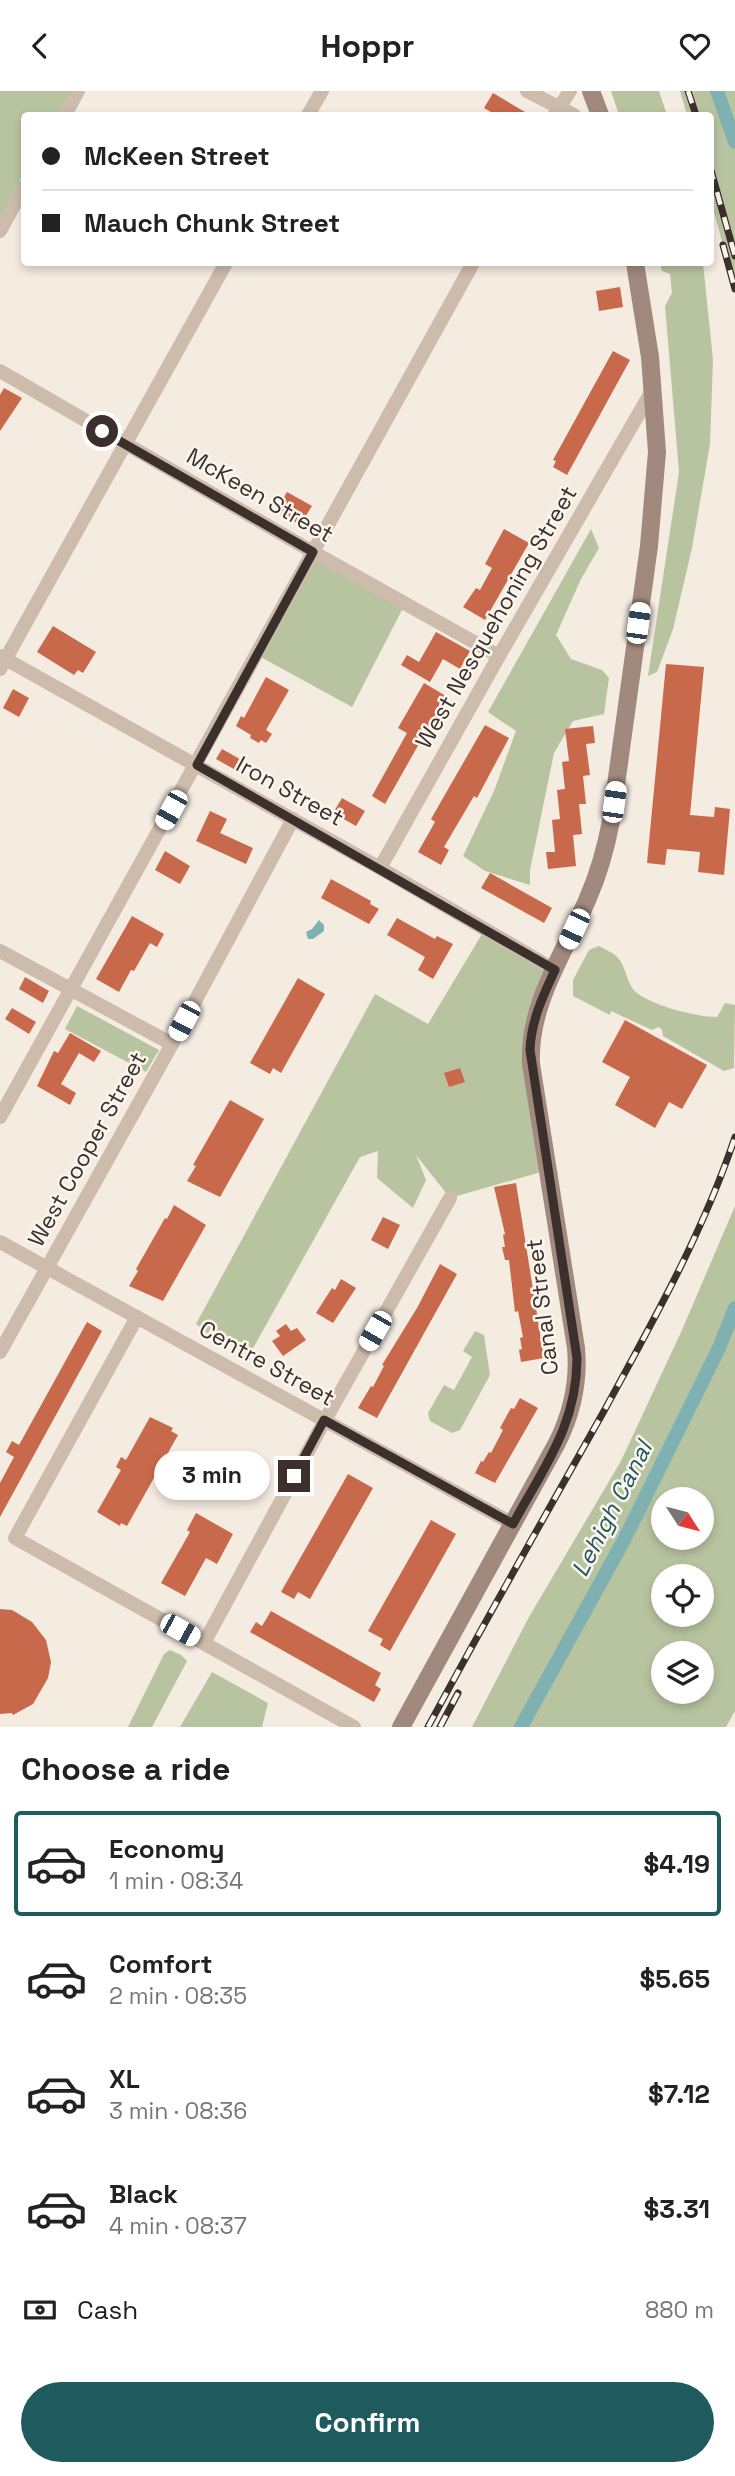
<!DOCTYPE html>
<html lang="en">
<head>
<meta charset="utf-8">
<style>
	body { margin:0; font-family:"Space Grotesk",sans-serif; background:#f2f2f2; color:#222; height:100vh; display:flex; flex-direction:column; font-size:26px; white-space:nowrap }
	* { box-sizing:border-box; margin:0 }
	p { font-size:23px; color:#767676 }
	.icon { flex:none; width:38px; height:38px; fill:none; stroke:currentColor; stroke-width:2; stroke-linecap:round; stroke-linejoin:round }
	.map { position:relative; height:1636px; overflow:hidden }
	.sheet { display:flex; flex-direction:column; background:#fff; flex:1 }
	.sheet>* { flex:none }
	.guide { position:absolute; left:21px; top:21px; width:693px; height:154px; border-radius:7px; box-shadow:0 4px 10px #0003; display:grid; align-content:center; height:154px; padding:0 21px; background:#fff }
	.needle { width:46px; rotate:126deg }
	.buttons { position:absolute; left:651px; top:1396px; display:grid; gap:14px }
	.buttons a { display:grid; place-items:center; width:63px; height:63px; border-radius:50%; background:#fff; box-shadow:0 4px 10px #0003; font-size:35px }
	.end { position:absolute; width:32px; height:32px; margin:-16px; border:9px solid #3b302b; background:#fff; box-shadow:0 0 0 4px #fff }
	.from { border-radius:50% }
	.bubble { position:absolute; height:49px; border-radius:24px; background:#fff; box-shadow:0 4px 10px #0003; font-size:23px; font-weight:600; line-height:49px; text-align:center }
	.car { position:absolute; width:21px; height:42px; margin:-21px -10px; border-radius:9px; box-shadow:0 0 5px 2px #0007; background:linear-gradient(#fff 24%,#345 0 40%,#fff 0 76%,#345 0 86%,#fff 0) }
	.guide b { display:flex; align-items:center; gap:24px; height:66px; font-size:26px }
	.guide b+b { border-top:2px solid #e0e0e0 }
	.guide i { width:18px; height:18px; background:#222 }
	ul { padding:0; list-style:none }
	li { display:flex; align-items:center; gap:21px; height:105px; margin:0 14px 10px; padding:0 7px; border:4px solid transparent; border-radius:7px }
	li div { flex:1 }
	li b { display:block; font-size:26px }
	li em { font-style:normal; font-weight:600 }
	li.active { border-color:#1f5a5e }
	li>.icon { width:63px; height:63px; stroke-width:1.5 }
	h2 { padding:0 21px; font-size:32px; line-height:84px }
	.pay { display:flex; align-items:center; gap:18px; height:77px; padding:0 21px; font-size:26px }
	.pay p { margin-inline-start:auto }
	.cta { display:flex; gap:14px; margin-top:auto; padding:14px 21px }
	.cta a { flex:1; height:80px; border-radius:42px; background:#1f5a5e; color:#fff; font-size:28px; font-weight:600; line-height:80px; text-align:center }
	header { display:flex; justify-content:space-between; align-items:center; height:91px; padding:0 21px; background:#fff; font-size:32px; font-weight:600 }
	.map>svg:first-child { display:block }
</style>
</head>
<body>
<header><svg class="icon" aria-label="back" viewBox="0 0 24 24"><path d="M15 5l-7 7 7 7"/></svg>Hoppr<svg class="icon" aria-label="heart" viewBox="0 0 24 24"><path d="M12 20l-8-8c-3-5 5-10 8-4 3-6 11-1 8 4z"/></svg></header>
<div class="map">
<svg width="735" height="1636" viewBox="0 0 735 1636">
	<rect width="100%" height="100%" fill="#f4ebe1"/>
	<g fill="#b8c4a0" fill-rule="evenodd">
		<path d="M0,0H71L57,24H24V82L0,126Z"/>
		<path d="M611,0H659L667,24H619Z"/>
		<path d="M680,0H735V198L711,110L710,24H687Z"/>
		<path d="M660,172H703L713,269L710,353L692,457L673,538L657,581L648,585L679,381L665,215L672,202L670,183L662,180Z"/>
		<path d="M591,438L599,457L581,488L556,544L571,568L602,579L609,587L604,623L573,630L554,662L530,779V794L485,780L463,765L494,700L516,640L488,621Z"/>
		<path d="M313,461L405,513L352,616L257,564Z"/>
		<path d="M485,838L555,879L530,959L548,1079L450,1107L416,1064L426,1089L413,1117L377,1087L378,1060L360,1066L252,1259L216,1249L196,1233L375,903L428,933Z"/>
		<path d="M599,855C606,859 614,862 618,867C627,877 626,893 637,902C654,915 696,926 717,926L725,912L735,914L734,977L724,980L663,945L662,938L658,936L652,939L611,920L610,924L573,905V889L589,859Z"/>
		<path d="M77,915L159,959L146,981L65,938Z"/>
		<path d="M735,1115V1620L726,1636H472L529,1526L621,1370L682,1239ZM663,1409H702V1447H663ZM663,1486H702V1524H663ZM663,1563H702V1601H663Z"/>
		<path d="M475,1240L484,1244L490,1284L460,1339L452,1342L430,1330L428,1322L444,1294L454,1299L472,1266L463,1260Z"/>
		<path d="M170,1559L181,1564L187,1570L152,1636H128L164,1563Z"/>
		<path d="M212,1581L268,1612L262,1636H180Z"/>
	</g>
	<path fill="#7fb0b2" d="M319,829L324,834V840L313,848H308L306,841L312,838Z"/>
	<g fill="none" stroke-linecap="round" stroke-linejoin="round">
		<g stroke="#7fb0b2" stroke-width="14">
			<path d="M717,0L735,51"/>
			<path d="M521,1636L624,1449L719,1257L735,1217"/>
		</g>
	</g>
	<g fill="#c8694b">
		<path d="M493,2L530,24H496L484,17Z"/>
		<path d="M620,196L623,216L599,220L596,200Z"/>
		<path d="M613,260L630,269L567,384L553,376L556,370L553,369Z"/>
		<path d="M4,297L22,307L0,340V304Z"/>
		<path d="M287,401L312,415L300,434L276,420Z"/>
		<path d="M504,438L529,452L485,529L463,516L476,497L480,499L492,477L485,473Z"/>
		<path d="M53,535L96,561L83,582L78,579L74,584L37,561Z"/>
		<path d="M436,541L470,560L460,578L443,568L430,591L401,574L407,564L419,571Z"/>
		<path d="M666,573L704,576L690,724L714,726L715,716L730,718L724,784L698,781L700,761L667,758L665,774L647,772Z"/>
		<path d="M266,586L289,599L266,639L272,643L266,652L261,649L259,652L250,647L251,644L236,635L241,625L244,627Z"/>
		<path d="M424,592L446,605L385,713L372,705L407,642L398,637Z"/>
		<path d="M13,598L29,607L19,626L3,617Z"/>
		<path d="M485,634L509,647L477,707L474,705L444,756L449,759L441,774L418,761L435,731L431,728Z"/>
		<path d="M593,635L595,652L586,653L590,684L583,685L586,713H579L582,743L573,744L576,775L548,778L546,761H555L552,729L560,728L557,699L565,698L562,671L569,670L565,638Z"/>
		<path d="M222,658L245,671L239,681L216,668Z"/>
		<path d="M342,707L365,720L356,735L333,722Z"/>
		<path d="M210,720L227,728L220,742L253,757L246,773L196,750Z"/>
		<path d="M165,760L190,775L180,793L155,779Z"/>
		<path d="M490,782L552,817L544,832L481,797Z"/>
		<path d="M331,788L371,810L370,813L379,818L369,833L321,807Z"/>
		<path d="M132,825L164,843L157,856L150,852L134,880L131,879L119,901L96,888Z"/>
		<path d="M397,827L435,848L437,845L453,853L433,888L418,879L425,866L387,844Z"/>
		<path d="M25,886L49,900L43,912L19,898Z"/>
		<path d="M298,887L325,903L281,982L273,977L270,983L250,972Z"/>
		<path d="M12,917L36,931L29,943L5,928Z"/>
		<path d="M625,929L707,974L682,1018L669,1011L655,1037L615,1014L630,986L602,971Z"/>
		<path d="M70,942L101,960L94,971L79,962L61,993L76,1002L70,1014L37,995L54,960L58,962Z"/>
		<path d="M460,977L465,991L449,996L444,982Z"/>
		<path d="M230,1009L264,1028L220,1106L187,1090L196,1075L193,1074Z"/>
		<path d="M516,1092L544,1267L521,1271L519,1259L522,1258L520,1247L523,1246L518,1220L515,1221L509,1169H505L502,1156H505L503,1144L505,1143L494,1096Z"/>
		<path d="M174,1114L206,1134L163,1210L129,1195L138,1180L136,1178L165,1127L167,1128Z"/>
		<path d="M383,1126L400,1134L388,1158L371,1149Z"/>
		<path d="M440,1173L457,1183L377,1327L358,1317L371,1295L373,1296L384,1275L382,1274L417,1217Z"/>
		<path d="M341,1188L356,1197L333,1232L316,1222L332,1197L335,1199Z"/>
		<path d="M87,1231L102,1240L0,1426V1392L14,1366L6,1361L12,1350L19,1354Z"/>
		<path d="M286,1233L291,1240L297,1237L306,1249L283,1265L272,1250L280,1245L276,1240Z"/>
		<path d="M520,1307L538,1317L495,1392L475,1382L481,1370L483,1371L489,1361L491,1362L503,1339L500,1337L511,1317L514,1318Z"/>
		<path d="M150,1326L173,1337L171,1340L178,1344L127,1435L121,1432L120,1435L97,1421L121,1379L116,1376L121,1366L126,1369Z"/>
		<path d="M348,1383L373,1397L310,1508L298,1501L294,1508L281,1501Z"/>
		<path d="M196,1422L233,1443L217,1473L206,1467L185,1505L161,1492L190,1441L187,1439Z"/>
		<path d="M431,1429L456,1443L390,1560L380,1554L383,1548L368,1540Z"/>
		<path d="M0,1518L12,1519L32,1531L46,1549L51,1571L48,1587L33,1613L13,1624L12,1622L0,1623Z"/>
		<path d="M271,1520L381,1582L375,1594L381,1598L374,1611L250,1541L256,1531L262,1535Z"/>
	</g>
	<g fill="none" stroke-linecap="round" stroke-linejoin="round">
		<g stroke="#cdbbac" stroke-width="14">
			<path d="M527,0L574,24"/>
			<path d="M555,23L570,0"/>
			<path d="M65,24L78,0"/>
			<path d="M308,24L322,0"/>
			<path d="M0,140L24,96"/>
			<path d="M0,280L313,461L499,565"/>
			<path d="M0,565L380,777L555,879"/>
			<path d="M0,578L226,172"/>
			<path d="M380,777L499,565L653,298"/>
			<path d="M0,860L172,953"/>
			<path d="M0,1026L473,172"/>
			<path d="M0,1151L513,1433"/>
			<path d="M137,1226L15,1447L354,1636"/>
			<path d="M0,1261L172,953L293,728"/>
			<path d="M204,1552L325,1329L450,1107"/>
		</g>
		<g stroke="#a18a7d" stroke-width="18">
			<path d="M591,0L600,24"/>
			<path d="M401,1636L557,1352C572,1322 579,1290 576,1257L531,973C528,913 565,861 588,807C599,782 606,756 611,730L649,455L657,361L650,266L635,172"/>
		</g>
		<defs>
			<g id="rail">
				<path d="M688,0L696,24"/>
				<path d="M710,76L735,165"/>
				<path d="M723,154L735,198"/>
				<path d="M428,1636C485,1530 545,1425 604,1320C652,1232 703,1142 735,1046"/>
				<path d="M440,1636L458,1602"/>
			</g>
		</defs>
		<use href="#rail" stroke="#3b302b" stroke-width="7"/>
		<use href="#rail" stroke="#fbf5ee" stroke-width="4.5" stroke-dasharray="13" stroke-linecap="butt"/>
	</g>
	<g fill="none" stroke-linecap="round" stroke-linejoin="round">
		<path stroke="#3b302b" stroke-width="9" d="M102,340L313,461L197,674L555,879C543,905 531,930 530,959L577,1267C577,1334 544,1376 513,1433L324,1329L294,1385"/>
	</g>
	<g text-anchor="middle" stroke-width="5" stroke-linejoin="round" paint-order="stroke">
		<g font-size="23" fill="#3b302b" stroke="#fbf5ee">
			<text transform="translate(260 404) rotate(30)" y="8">McKeen Street</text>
			<text transform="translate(496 526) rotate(-60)" y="8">West Nesquehoning Street</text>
			<text transform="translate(290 700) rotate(29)" y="8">Iron Street</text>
			<text transform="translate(87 1058) rotate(-61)" y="8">West Cooper Street</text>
			<text transform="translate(542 1216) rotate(-97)" y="8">Canal Street</text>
			<text transform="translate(267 1272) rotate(29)" y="8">Centre Street</text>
		</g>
		<g font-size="24" font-style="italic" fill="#1f5a5e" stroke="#fbf5ee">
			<text transform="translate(612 1418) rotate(-63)" y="8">Lehigh Canal</text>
		</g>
	</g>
</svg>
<div class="buttons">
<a><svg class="needle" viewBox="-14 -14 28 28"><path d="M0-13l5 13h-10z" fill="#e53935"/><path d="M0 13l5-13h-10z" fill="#767676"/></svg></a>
<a><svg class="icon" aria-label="locate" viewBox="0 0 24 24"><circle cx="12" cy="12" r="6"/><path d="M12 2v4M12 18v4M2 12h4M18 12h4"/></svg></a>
<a><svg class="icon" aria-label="layers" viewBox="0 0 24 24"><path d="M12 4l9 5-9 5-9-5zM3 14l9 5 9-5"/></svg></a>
</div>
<i class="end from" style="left:102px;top:340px"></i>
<i class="end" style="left:294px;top:1385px"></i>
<div class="bubble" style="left:154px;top:1360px;width:116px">3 min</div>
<i class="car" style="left:638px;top:532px;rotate:8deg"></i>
<i class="car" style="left:614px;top:711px;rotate:8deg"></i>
<i class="car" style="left:171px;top:719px;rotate:209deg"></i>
<i class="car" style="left:574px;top:838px;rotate:205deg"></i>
<i class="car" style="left:184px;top:930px;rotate:208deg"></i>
<i class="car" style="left:375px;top:1240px;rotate:210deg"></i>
<i class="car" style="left:180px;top:1539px;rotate:119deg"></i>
<div class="guide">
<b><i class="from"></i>McKeen Street</b>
<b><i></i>Mauch Chunk Street</b>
</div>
</div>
<section class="sheet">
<h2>Choose a ride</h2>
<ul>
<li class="active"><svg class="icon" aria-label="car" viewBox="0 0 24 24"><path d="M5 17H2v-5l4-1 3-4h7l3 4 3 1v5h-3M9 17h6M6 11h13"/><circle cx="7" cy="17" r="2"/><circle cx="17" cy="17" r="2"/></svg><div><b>Economy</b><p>1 min · 08:34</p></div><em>$4.19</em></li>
<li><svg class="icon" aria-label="car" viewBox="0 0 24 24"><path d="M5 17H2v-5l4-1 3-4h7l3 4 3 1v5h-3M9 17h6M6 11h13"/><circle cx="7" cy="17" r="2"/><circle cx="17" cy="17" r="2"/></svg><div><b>Comfort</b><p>2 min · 08:35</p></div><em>$5.65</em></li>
<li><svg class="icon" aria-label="car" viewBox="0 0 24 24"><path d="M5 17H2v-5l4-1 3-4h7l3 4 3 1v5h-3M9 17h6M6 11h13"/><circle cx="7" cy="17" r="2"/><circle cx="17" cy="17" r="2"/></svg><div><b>XL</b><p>3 min · 08:36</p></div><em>$7.12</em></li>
<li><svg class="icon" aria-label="car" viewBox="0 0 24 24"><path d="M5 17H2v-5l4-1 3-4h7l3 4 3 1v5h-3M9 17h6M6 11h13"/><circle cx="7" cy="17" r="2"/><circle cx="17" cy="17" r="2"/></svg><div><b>Black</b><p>4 min · 08:37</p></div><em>$3.31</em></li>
</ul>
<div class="pay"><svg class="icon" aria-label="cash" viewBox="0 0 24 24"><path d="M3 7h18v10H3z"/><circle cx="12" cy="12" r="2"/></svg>Cash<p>880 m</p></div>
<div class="cta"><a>Confirm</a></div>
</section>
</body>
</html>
